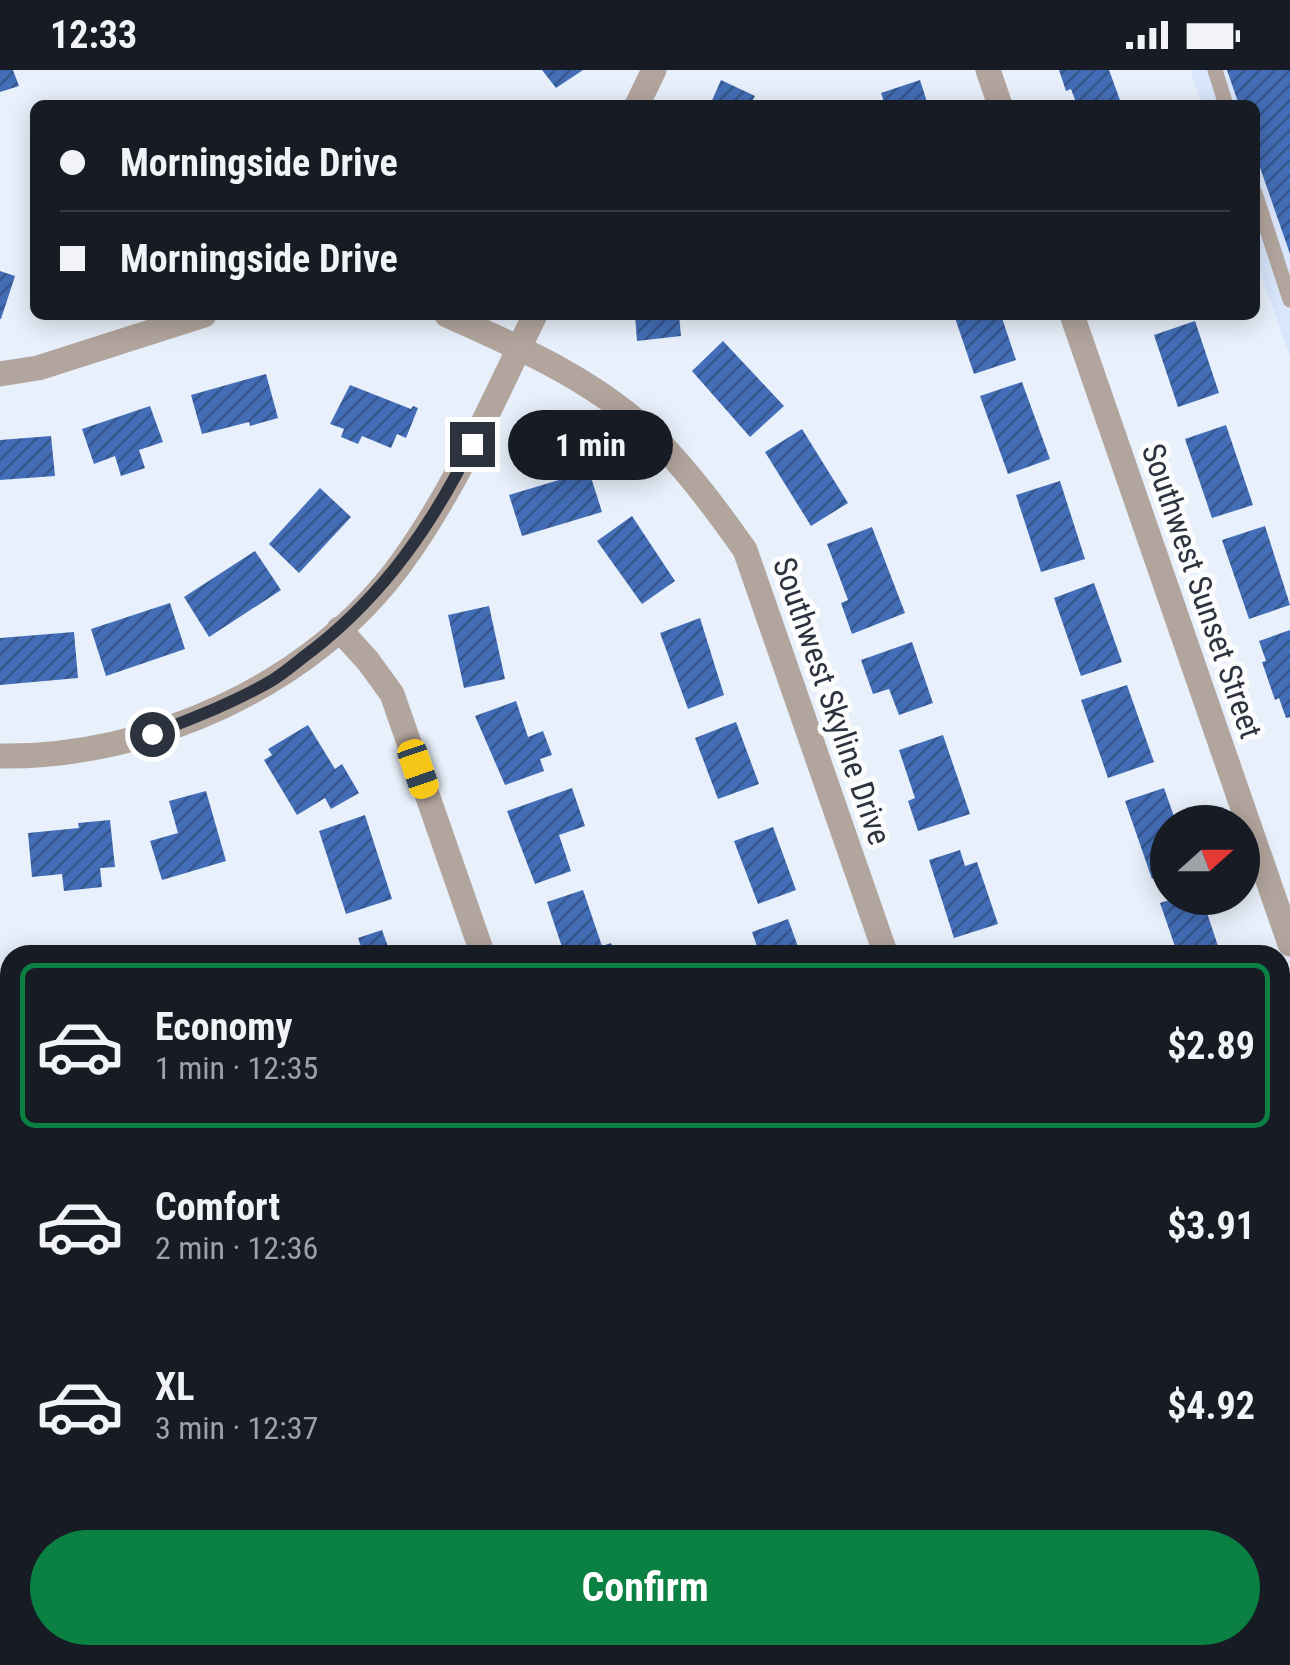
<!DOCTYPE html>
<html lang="en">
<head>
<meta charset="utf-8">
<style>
	body { margin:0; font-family:"Roboto Condensed",sans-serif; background:#20242c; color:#f1f3f6; height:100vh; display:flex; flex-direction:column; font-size:38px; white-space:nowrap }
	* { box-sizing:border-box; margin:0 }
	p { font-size:32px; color:#9ea1a6 }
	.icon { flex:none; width:55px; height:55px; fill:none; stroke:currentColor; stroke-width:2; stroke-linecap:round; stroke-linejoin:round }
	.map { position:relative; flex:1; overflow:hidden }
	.side { position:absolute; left:0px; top:875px; width:1290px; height:720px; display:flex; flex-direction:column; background:#171b24; border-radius:30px 30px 0 0; box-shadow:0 5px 25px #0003 }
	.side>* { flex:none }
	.top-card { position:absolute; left:30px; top:30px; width:1230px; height:220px; border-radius:15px; box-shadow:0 5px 25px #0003; display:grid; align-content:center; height:220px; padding:0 30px; background:#171b24 }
	.needle { width:65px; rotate:69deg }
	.controls { position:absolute; left:1150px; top:735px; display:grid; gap:20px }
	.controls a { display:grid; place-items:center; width:110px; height:110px; border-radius:50%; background:#171b24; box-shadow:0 5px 25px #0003; font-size:50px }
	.end { position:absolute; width:45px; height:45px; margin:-22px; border:12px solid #2c333e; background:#fff; box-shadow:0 0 0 5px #fff }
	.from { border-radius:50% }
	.bubble { position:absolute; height:70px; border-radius:35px; background:#171b24; box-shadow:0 5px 25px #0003; font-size:32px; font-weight:700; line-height:70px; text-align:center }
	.car { position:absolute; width:30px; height:60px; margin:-30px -15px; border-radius:12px; box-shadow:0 0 8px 2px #0007; background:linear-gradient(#f5c518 24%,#345 0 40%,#f5c518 0 76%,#345 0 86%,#f5c518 0) }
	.top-card b { display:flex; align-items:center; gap:35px; height:95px; font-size:38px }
	.top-card b+b { border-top:2px solid #363941 }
	.top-card i { width:25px; height:25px; background:#f1f3f6 }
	ul { padding:18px 0 0; list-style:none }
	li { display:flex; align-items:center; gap:30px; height:165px; margin:0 20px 15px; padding:0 10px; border:5px solid transparent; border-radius:15px }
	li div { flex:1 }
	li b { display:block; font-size:38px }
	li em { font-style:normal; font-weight:700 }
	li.on { border-color:#0b8043 }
	li>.icon { width:90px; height:90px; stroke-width:1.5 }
	.action { display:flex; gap:20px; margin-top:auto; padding:20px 30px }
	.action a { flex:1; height:115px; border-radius:60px; background:#0b8043; color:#fff; font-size:40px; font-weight:700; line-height:115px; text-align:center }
	.status { display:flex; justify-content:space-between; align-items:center; height:70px; padding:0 50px; background:#171b24; direction:ltr }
	.status svg { height:28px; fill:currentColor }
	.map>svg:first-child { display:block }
</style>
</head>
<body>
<div class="status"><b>12:33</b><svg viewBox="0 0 49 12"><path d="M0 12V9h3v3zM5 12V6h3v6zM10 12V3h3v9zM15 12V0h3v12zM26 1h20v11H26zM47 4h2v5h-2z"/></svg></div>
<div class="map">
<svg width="1290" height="1595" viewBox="0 0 1290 1595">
	<defs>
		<pattern id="building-hatch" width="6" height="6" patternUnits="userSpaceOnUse" patternTransform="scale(2.5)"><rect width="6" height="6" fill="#436eb7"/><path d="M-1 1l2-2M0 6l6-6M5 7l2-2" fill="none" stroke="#36568e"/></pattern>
	</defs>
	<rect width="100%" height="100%" fill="#e8f0fb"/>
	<path fill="#d9e6fb" d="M1190,0H1290V288L1255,187V35H1202Z"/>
	<g fill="url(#building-hatch)">
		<path d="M0,0H13L19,16L0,22Z"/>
		<path d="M542,0H583L556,18Z"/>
		<path d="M1059,0H1109L1120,30L1106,35H1077L1071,19L1066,21Z"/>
		<path d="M1227,0H1290V184L1255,83V35H1239Z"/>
		<path d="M721,10L755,26L750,35H710Z"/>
		<path d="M920,10L928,35H885L881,23Z"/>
		<path d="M0,201L15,206L1,249H0Z"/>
		<path d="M635,245H679L681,266L637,271Z"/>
		<path d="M954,245H1001L1016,290L974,304Z"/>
		<path d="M1195,251L1219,323L1178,337L1154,265Z"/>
		<path d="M723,271L784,336L750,367L692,301Z"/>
		<path d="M266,304L278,348L250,356L249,352L202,364L191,325Z"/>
		<path d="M1022,312L1050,389L1008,404L980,326Z"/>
		<path d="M350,315L411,339L413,336L418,338L406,368L397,364L391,378L362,366L358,374L341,367L344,359L330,354Z"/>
		<path d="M150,336L163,372L139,380L145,398L121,406L115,386L94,394L82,359Z"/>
		<path d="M1226,355L1253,435L1212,448L1185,369Z"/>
		<path d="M802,359L848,433L811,456L765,382Z"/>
		<path d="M51,366L55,406L0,410V370Z"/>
		<path d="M589,401L602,442L522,466L509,425Z"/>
		<path d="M1060,411L1085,489L1041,502L1016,425Z"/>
		<path d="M320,418L351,447L299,503L269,474Z"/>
		<path d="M632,446L675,511L642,534L597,471Z"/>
		<path d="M1265,456L1290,535L1249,549L1222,470Z"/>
		<path d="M872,457L905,543L852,564L841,533L848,530L827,474Z"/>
		<path d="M255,481L281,520L209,567L184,527Z"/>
		<path d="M1094,513L1122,592L1081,606L1054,528Z"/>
		<path d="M170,533L185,579L106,606L91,559Z"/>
		<path d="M489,536L505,609L464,618L448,545Z"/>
		<path d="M700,548L724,625L688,639L660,563Z"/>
		<path d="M1290,560V647L1286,648L1279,628L1275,630L1262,592L1266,591L1259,571Z"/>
		<path d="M74,562L78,608L0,615V568Z"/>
		<path d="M912,572L933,633L899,645L889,619L873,624L861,590Z"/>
		<path d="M1127,615L1154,692L1108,708L1081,630Z"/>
		<path d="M516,631L528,667L543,661L552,685L540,689L544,701L505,715L475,646Z"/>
		<path d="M736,652L759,714L718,729L695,668Z"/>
		<path d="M308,655L335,699L342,694L359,723L331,739L325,728L297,745L264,690L272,685L268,679Z"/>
		<path d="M943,665L970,744L918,761L908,731L915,728L899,680Z"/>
		<path d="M572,718L585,756L559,765L571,801L535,814L507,741Z"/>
		<path d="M1164,718L1176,752H1168V803L1152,809L1125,731Z"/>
		<path d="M206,721L226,791L162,810L150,771L178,763L169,731Z"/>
		<path d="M365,745L392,829L346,844L319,761Z"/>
		<path d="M110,750L115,797L100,798L102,817L64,821L62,804L32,807L28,763L79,758L78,753Z"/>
		<path d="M773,757L796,820L758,834L734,771Z"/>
		<path d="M960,780L965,796L977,792L998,854L954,868L929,790Z"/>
		<path d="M583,820L602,876L611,873L615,885H550L563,880L547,832Z"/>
		<path d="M1176,828H1202L1221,885H1178L1160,833Z"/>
		<path d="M788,849L801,885H760L752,862Z"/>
		<path d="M382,860L391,885H364L358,868Z"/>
		<path d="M0,943H10V999L0,1000Z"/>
		<path d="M1,1355L10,1385V1409L0,1412Z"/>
		<path d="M153,1585H188L157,1595Z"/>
		<path d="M666,1585H741V1586L714,1595H669Z"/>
		<path d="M916,1585H1033L1036,1595H897Z"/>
	</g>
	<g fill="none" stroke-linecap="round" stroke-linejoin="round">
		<g stroke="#b2a59d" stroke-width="15">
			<path d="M1215,0L1226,35"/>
			<path d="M1255,123L1290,230"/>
			<path d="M1120,1585L1123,1595"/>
			<path d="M756,1595L786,1585"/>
		</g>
		<g stroke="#b2a59d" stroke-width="25">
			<path d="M988,0L1000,35"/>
			<path d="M637,35L654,0"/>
			<path d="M447,245C521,278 601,313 658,371C691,405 718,442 745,480L886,885"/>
			<path d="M1072,245L1290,874"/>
			<path d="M0,304L38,298L204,245"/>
			<path d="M339,559L368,591L392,624L483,885"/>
			<path d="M0,686C150,688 313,615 402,492C457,416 494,329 535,245"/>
			<path d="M0,1079H10"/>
			<path d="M78,1585L87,1595"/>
			<path d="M0,1587L10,1584"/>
		</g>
		<g stroke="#948175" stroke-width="25">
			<path d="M1280,1047L1290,1043"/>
			<path d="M0,1483L10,1480"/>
		</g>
	</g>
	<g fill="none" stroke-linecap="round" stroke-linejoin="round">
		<path stroke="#2c333e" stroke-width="12" d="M152,664C193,648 233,633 271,611C286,602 300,589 314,579C384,524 433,454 472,374"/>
	</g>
	<g text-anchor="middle" stroke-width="10" stroke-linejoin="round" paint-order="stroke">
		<g font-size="32" fill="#2c333e" stroke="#fcfcfc">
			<text transform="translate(1202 521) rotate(71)" y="11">Southwest Sunset Street</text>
			<text transform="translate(832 631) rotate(71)" y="11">Southwest Skyline Drive</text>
		</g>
	</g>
</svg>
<div class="controls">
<a><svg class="needle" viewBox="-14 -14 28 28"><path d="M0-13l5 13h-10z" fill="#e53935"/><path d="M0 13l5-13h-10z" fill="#9ea1a6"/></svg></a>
</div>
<i class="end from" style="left:152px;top:664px"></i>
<i class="end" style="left:472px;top:374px"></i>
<div class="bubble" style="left:508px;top:340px;width:165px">1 min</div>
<i class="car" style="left:418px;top:699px;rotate:161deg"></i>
<div class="top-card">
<b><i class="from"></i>Morningside Drive</b>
<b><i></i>Morningside Drive</b>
</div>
<section class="side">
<ul>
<li class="on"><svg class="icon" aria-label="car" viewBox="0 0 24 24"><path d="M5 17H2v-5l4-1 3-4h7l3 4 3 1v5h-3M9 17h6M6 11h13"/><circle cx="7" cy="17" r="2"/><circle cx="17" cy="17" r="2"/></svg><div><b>Economy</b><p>1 min · 12:35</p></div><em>$2.89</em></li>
<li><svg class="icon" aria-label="car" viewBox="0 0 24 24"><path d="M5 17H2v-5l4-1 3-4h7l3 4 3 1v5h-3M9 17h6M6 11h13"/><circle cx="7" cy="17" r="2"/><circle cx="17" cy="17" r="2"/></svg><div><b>Comfort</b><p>2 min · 12:36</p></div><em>$3.91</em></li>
<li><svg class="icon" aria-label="car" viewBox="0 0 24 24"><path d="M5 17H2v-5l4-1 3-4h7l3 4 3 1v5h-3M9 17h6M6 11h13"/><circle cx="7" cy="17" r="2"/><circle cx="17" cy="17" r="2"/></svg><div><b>XL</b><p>3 min · 12:37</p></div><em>$4.92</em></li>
</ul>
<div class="action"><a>Confirm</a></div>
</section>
</div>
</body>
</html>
